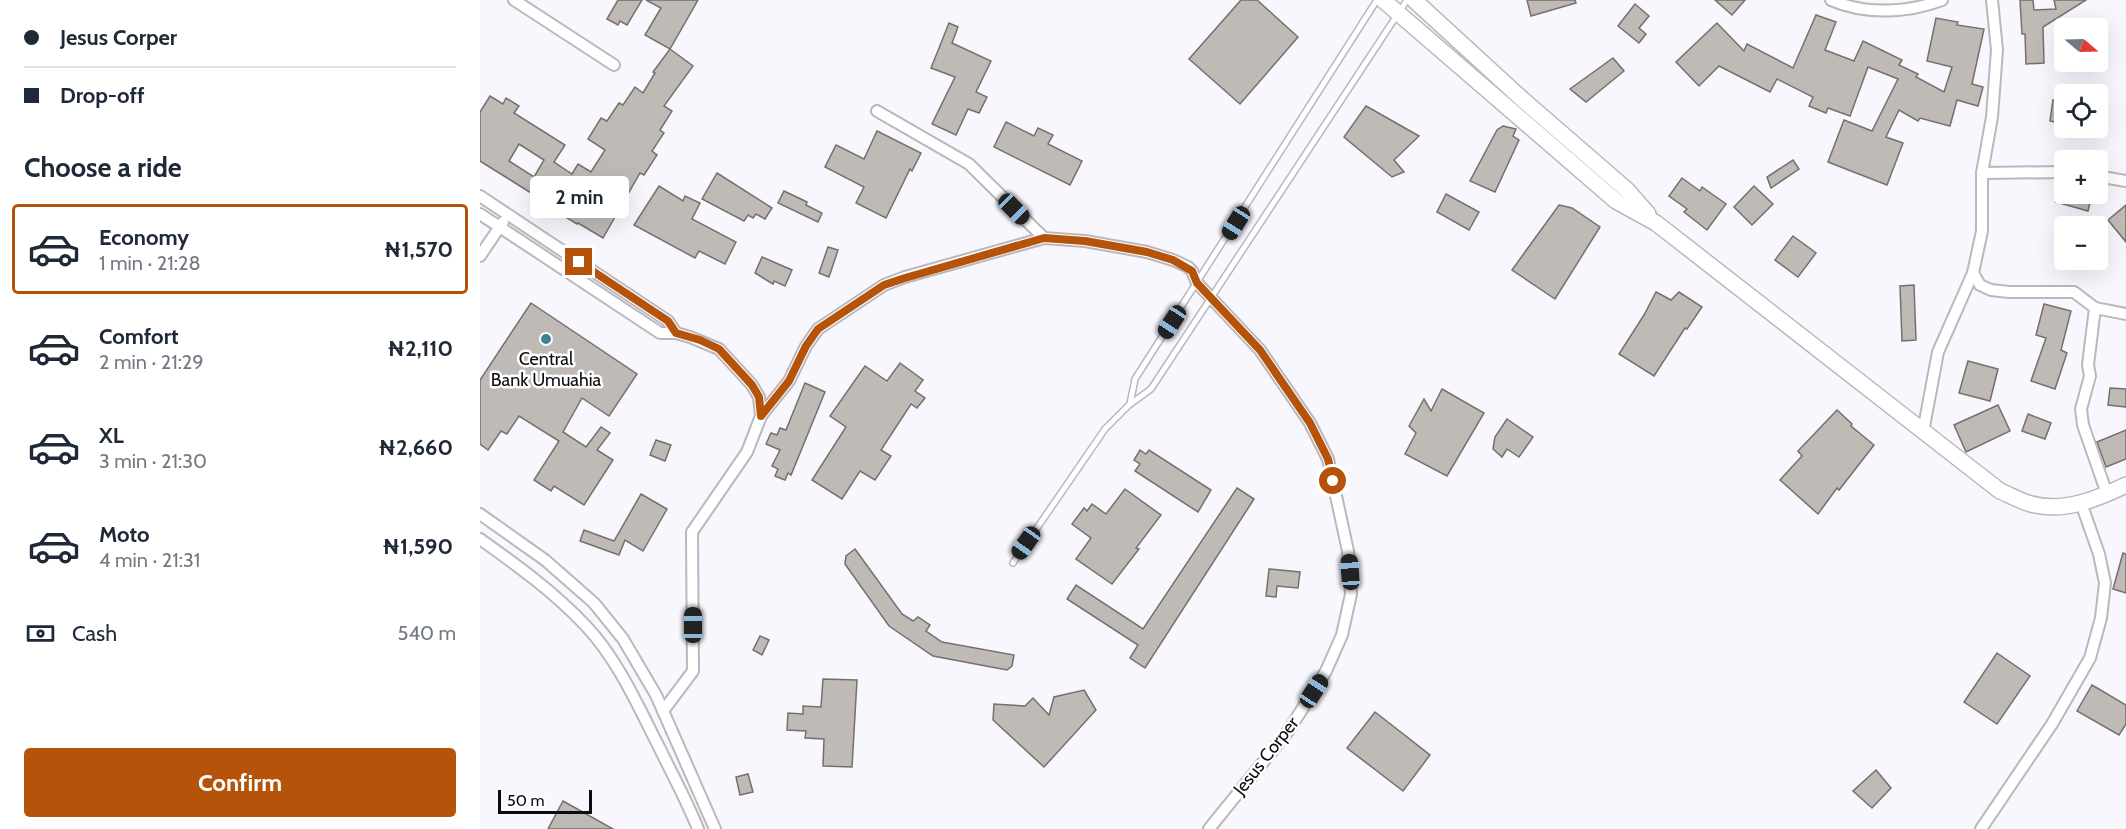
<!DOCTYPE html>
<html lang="en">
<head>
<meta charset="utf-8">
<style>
	body { margin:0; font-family:Cabin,sans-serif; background:#f2f2f3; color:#1f2937; height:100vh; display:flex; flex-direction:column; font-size:22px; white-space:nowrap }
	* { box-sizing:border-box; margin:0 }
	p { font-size:20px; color:#747a83 }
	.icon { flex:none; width:33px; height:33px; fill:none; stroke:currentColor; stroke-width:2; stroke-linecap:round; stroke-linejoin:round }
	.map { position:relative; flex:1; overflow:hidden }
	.details { display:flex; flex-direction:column; background:#fff; width:480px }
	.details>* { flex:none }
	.top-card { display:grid; align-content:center; height:132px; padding:0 24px; background:#fff }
	.needle { width:39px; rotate:109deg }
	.controls { position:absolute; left:1574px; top:18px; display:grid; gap:12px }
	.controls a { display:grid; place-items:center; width:54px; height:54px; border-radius:6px; background:#fff; box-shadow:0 6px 24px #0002; font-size:30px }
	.scale { position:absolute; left:18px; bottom:15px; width:94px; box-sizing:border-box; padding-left:6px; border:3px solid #0c0c0e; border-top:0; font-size:16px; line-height:21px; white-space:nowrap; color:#0c0c0e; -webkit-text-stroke:4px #fff; paint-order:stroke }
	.end { position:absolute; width:27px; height:27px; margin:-14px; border:8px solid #b45309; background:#fff; box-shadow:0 0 0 3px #fff }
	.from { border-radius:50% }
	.bubble { position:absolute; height:42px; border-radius:6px; background:#fff; box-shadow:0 6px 24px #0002; font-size:20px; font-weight:700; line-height:42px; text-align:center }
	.car { position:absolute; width:18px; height:36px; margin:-18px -9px; border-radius:8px; box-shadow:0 0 4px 2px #0007; background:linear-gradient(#222 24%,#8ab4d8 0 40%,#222 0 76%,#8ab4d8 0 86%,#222 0) }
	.top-card b { display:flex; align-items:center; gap:21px; height:57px; font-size:22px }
	.top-card b+b { border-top:2px solid #e0e1e3 }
	.top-card i { width:15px; height:15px; background:#1f2937 }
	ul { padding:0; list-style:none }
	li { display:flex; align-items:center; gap:18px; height:90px; margin:0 12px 9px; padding:0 12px; border:3px solid transparent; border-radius:6px }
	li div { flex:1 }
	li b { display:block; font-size:22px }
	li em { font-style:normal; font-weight:700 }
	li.current { border-color:#b45309 }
	li>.icon { width:54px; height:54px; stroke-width:1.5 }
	h2 { padding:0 24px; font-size:27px; line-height:72px }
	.pay { display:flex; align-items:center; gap:15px; height:66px; padding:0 24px; font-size:22px }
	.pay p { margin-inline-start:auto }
	.primary-button { display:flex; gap:12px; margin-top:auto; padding:12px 24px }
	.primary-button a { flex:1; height:69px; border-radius:6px; background:#b45309; color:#fff; font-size:24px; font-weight:700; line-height:69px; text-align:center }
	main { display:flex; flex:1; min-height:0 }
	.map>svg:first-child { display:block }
</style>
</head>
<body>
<main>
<section class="details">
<div class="top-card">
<b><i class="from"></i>Jesus Corper</b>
<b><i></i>Drop-off</b>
</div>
<h2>Choose a ride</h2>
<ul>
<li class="current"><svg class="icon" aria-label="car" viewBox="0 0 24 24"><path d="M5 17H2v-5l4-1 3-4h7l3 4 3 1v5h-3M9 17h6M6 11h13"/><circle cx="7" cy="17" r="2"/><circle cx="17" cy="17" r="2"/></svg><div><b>Economy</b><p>1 min · 21:28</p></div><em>₦1,570</em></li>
<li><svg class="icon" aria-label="car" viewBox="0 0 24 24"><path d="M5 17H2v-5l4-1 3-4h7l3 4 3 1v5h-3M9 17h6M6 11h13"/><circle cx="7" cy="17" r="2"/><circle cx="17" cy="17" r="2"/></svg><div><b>Comfort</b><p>2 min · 21:29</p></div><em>₦2,110</em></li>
<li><svg class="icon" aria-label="car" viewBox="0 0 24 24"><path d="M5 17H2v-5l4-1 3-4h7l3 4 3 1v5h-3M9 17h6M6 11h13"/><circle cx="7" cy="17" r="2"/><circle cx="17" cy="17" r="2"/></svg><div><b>XL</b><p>3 min · 21:30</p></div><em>₦2,660</em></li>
<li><svg class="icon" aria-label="car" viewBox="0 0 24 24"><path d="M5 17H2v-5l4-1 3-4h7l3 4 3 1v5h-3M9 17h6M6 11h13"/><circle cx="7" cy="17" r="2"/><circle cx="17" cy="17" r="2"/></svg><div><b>Moto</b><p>4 min · 21:31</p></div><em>₦1,590</em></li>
</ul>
<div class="pay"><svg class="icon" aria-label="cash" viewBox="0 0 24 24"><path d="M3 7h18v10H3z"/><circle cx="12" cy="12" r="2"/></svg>Cash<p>540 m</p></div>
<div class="primary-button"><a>Confirm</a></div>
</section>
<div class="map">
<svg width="1646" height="829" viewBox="0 0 1646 829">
	<rect width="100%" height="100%" fill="#f8f7fd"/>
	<g fill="#bfbab6" stroke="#75706d" stroke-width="1.5" fill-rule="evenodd">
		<path d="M138,0H162L147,25L140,21L138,25L127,19Z"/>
		<path d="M166,0H218L190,49L165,35L181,8Z"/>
		<path d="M761,0H777L818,37L760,104L709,59Z"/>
		<path d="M1047,0H1095L1096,3L1051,16Z"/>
		<path d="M1235,0H1265L1252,15Z"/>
		<path d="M1540,0H1553L1554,10L1576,9L1574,0H1606L1563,27L1564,63L1546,64L1545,34H1542Z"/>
		<path d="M1155,4L1169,16L1159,28L1166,34L1159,43L1138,26Z"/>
		<path d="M1336,15L1356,22L1345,50L1374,61L1383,41L1422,60L1419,65L1438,74L1436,77L1464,92L1472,67L1447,61L1456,18L1478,22L1477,25L1504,29L1492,84L1503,87L1498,106L1477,100L1470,126L1440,118L1438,121L1419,110L1406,137L1423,143L1407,185L1348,162L1364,120L1392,131L1418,79L1388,67L1370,116L1348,108L1346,113L1329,106L1333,97L1297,79L1290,92L1239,66L1219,86L1196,62L1237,23L1264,51L1267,44L1313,68Z"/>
		<path d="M469,23L478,27L472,43L511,61L496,92L507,97L499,113L488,109L476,135L452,124L475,77L451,68Z"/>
		<path d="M190,49L213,66L184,106L192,111L180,130L184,133L172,151L177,155L164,175L160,173L123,238L98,223L97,224L87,218L88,216L0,161V112L10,96L23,104L26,98L39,106L34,113L85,145L74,162L92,174L98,164L111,172L125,150L108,139L121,118L127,121L139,103L143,105L155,87L163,93L175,73L173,72ZM39,144L64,160L54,177L29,161Z"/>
		<path d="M1133,58L1144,71L1106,102L1090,89Z"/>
		<path d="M1573,100L1584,102V124L1570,121Z"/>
		<path d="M886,106L939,136L914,160L924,172L912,177L864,137Z"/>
		<path d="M526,122L554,136L558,128L573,135L568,144L602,161L590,185L514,147Z"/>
		<path d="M1023,126L1036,129L1033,136L1039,140L1015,192L990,181L1017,130Z"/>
		<path d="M397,131L441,153L432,171L430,169L406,218L376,203L384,187L345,167L356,145L384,159Z"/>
		<path d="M1313,160L1319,169L1291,188L1287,177Z"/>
		<path d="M237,173L292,208L285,219L276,214L273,218L268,215L264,221L222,199Z"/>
		<path d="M1202,178L1220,191L1222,187L1246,204L1227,230L1204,212L1207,209L1189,196Z"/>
		<path d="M179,186L203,201L205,196L220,203L212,219L256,242L245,264L219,251L215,258L154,225Z"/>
		<path d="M1274,186L1293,204L1272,225L1254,207Z"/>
		<path d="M304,191L327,202L326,205L342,213L338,222L298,203Z"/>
		<path d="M966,194L999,212L989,230L957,212Z"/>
		<path d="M1578,194H1612L1608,211L1576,202Z"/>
		<path d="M1079,205L1092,208L1120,227L1075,299L1032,270Z"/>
		<path d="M1646,205V242L1628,220Z"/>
		<path d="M1313,236L1336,253L1318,277L1295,260Z"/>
		<path d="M348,247L358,250L349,277L339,273Z"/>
		<path d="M282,257L312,270L305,286L294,281L293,284L275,273Z"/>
		<path d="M1434,285L1436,340L1422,341L1420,286Z"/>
		<path d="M1176,292L1191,300L1199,292L1222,307L1207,329L1205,328L1174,376L1139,354L1164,315Z"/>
		<path d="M51,303L157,374L129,416L102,398L83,432L106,447L121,427L130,433L117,450L133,460L104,505L74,486L71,491L54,480L79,441L39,416L27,434L21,431L8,450L0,444V380Z"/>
		<path d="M1564,304L1591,311L1581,350L1587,353L1575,389L1551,381L1566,338L1556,335Z"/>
		<path d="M1488,361L1518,369L1510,401L1479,393Z"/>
		<path d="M420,363L443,380L435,391L445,398L437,408L431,404L401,450L411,456L395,480L380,471L362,499L332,480L366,427L350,416L385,366L407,381Z"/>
		<path d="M325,383L345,392L311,475L308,473L305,480L295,476L298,469L292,466L300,450L286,444L291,433L297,435L300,428L306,430Z"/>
		<path d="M1630,388L1646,389V407L1628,405Z"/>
		<path d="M962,389L1004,413L967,476L925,454L936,433L929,426L944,399L951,411Z"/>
		<path d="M1518,405L1530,431L1486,452L1474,425Z"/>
		<path d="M1357,410L1372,424L1371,426L1394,445L1359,490L1357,488L1338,514L1300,480L1322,456L1318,451Z"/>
		<path d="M1548,414L1571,423L1565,439L1542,431Z"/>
		<path d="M1027,419L1053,437L1039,457L1027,449L1022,457L1013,449L1015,437Z"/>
		<path d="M1646,430V459L1626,467L1617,442Z"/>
		<path d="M176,440L191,445L185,461L170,455Z"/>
		<path d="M660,450L666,454L669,450L731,490L718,512L655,471L660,464L654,460Z"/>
		<path d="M757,488L774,499L665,668L650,658L658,645L587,599L596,585L663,629Z"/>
		<path d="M645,489L681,515L656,548L659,549L632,584L596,559L611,538L592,524L604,508L607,511L612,504L626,514Z"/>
		<path d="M161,494L187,509L163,551L145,540L139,555L100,541L104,530L134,541Z"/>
		<path d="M375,549L422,614L433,621L438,617L450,625L446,631L462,642L534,655L532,666L527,670L453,656L409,626L365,564L366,556Z"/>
		<path d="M1643,553L1646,554V593L1633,589Z"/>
		<path d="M789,569L820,572L818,588L797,586L796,597L786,596Z"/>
		<path d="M280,636L289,640L282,655L273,650Z"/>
		<path d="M1517,653L1550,676L1517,724L1484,702Z"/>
		<path d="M343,679L377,680L372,767L343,766L344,739L325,738L326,731L307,730L308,713L323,714V706L341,707Z"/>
		<path d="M1612,685L1646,705V724L1639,735L1597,711Z"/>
		<path d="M604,690L616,710L564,767L513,720L514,704L545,706L553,698L569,715L574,697Z"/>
		<path d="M895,712L950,755L923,791L867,748Z"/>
		<path d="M1396,770L1411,788L1392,808L1373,791Z"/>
		<path d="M268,774L273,792L260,795L256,777Z"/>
		<path d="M83,801L133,829H68Z"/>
	</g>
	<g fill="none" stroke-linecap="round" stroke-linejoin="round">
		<defs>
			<g id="lane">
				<path d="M650,404L655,379L897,0"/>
				<path d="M533,563L625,429L649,405L671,389L927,0"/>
			</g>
			<g id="street">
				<path d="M34,0L134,65"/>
				<path d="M1351,0C1385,15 1428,13 1462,0"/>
				<path d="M397,111L489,164L564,238"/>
				<path d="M1502,173L1584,172"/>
				<path d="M1617,176L1646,181"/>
				<path d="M0,196L188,321L196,333"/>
				<path d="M0,214L180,333H196L210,337L239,349L272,385L279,397L281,416L267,452L212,532L213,671L183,711"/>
				<path d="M0,256L23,222"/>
				<path d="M1493,273L1500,285L1511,290L1529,292H1594L1615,308L1608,365L1610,376L1601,409L1603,425L1627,494"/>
				<path d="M1615,308L1646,314"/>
				<path d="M281,416L309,381L326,346L338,329L404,285L425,277L564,238L605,241L667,252L693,260L708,267L712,271L717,283L780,350L830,423L848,459L868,551L871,594L862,635L846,671L809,730L729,829"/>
				<path d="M1443,432L1458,352L1493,273L1502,231V173L1512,117L1517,50L1512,0"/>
				<path d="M0,514L65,560L114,603L143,639L176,695L235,829"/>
				<path d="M0,539C38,566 74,592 106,626C138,660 158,706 179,747C192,774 207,801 218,829"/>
				<path d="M1501,829L1572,724L1610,658L1621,618L1625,583L1619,554L1601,503"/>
			</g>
			<g id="secondary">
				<path d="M903,0L1136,201L1176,223L1520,491C1530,495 1540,501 1551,504C1584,513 1617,499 1646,485"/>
				<path d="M934,0L1042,99L1147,190L1168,214"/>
			</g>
		</defs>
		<use href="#lane" stroke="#bab8be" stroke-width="8"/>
		<use href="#street" stroke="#bab8be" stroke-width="14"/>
		<use href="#secondary" stroke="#bab8be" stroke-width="18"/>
		<use href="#lane" stroke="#fff" stroke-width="5"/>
		<use href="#street" stroke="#fff" stroke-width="10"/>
		<use href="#secondary" stroke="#fff" stroke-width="15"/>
	</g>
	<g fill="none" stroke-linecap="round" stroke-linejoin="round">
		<path stroke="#b45309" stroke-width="8" d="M99,262L188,321L196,333L220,340L239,349L272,385L279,397L281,416L309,381L326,346L338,329L404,285L425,278L564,238L605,241L667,252L693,260L712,271L717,283L780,350L830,423L848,459L853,481"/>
	</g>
	<circle fill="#3d828f" stroke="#fff" stroke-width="2" cx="66" cy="339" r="6"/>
	<g text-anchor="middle" stroke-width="5" stroke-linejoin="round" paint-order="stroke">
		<g font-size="18" fill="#0c0c0e" stroke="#fff">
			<text x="66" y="365">Central<tspan x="66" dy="21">Bank Umuahia</tspan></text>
		</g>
		<g font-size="18" fill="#0c0c0e" stroke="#fff">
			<text transform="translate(786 756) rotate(-52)" y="6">Jesus Corper</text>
		</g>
	</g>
</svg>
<div class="controls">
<a><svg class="needle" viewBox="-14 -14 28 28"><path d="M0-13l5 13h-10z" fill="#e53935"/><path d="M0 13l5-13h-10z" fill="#747a83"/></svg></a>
<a><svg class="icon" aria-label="locate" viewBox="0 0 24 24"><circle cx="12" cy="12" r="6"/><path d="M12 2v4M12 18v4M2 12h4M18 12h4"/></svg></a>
<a>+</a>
<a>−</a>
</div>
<div class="scale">50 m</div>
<i class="end from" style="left:853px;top:481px"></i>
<i class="end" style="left:99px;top:262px"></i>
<div class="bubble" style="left:50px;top:176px;width:99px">2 min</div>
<i class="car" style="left:534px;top:209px;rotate:135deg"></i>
<i class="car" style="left:756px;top:223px;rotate:212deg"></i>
<i class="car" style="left:692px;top:322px;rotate:213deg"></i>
<i class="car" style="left:546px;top:543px;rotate:215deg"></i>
<i class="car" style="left:870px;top:572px;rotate:356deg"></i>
<i class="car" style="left:213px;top:625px;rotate:0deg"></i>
<i class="car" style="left:834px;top:691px;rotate:33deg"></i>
</div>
</main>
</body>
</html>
